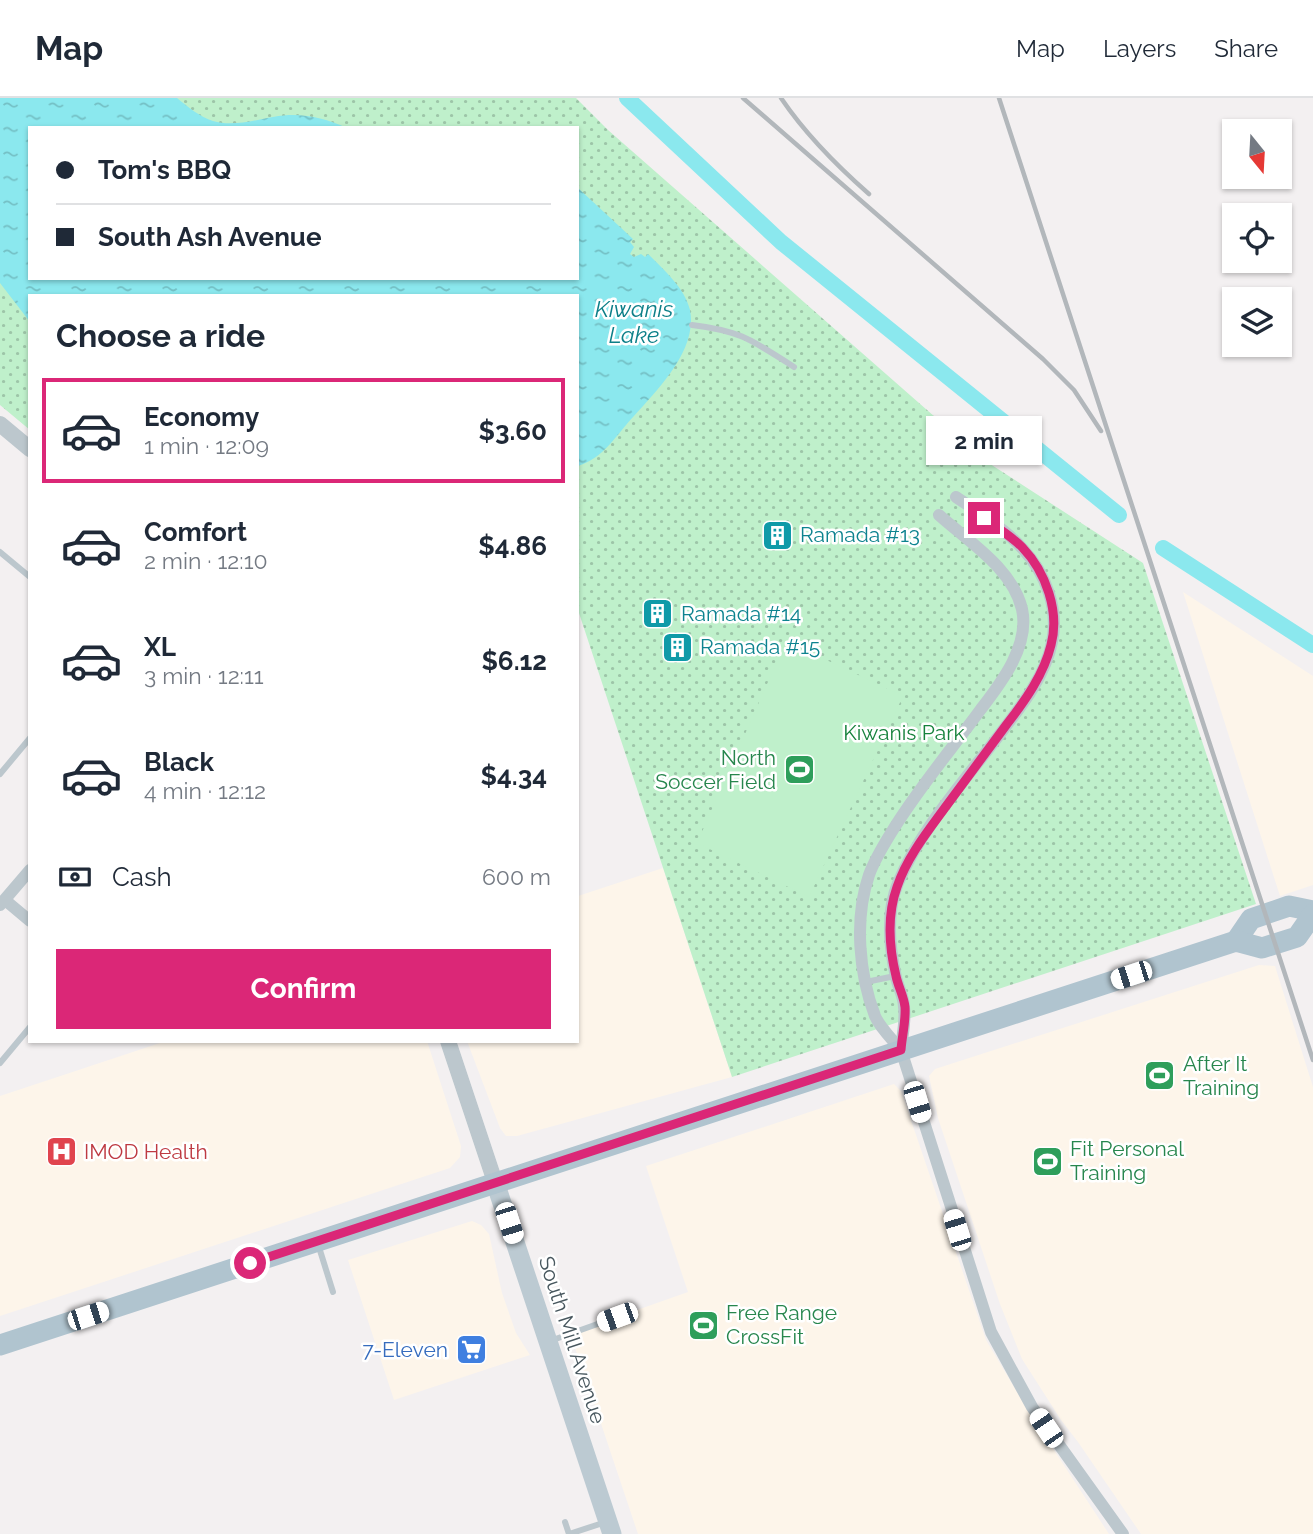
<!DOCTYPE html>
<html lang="en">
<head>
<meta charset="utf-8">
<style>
	body { margin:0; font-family:Raleway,sans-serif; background:#f2f2f3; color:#1f2937; height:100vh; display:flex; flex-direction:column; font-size:26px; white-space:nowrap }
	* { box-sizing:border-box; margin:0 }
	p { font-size:23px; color:#747a83 }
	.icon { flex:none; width:38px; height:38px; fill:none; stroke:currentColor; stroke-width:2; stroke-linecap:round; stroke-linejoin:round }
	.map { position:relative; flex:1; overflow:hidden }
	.sheet { position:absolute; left:28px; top:196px; width:551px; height:749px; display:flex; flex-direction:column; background:#fff; border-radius:0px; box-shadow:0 2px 5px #0004 }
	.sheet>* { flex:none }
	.top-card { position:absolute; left:28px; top:28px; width:551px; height:154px; border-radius:0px; box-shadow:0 2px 5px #0004; display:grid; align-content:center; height:154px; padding:0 28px; background:#fff }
	.needle { width:46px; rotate:162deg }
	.fabs { position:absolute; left:1222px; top:21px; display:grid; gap:14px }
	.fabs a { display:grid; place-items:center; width:70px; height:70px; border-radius:0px; background:#fff; box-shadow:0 2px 5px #0004; font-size:35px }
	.end { position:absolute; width:32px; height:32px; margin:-16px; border:9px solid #db2777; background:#fff; box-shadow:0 0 0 4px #fff }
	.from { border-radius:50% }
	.bubble { position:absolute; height:49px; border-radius:0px; background:#fff; box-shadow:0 2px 5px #0004; font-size:23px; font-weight:700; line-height:49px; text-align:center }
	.car { position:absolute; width:21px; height:42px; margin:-21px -10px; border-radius:9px; box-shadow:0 0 5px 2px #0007; background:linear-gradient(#fff 24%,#345 0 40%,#fff 0 76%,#345 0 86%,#fff 0) }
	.top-card b { display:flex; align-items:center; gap:24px; height:66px; font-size:26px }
	.top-card b+b { border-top:2px solid #e0e1e3 }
	.top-card i { width:18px; height:18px; background:#1f2937 }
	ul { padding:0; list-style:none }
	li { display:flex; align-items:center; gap:21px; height:105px; margin:0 14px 10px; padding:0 14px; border:4px solid transparent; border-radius:0px }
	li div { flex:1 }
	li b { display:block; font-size:26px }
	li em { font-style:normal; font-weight:700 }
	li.selected { border-color:#db2777 }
	li>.icon { width:63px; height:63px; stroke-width:1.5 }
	h2 { padding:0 28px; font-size:32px; line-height:84px }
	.pay { display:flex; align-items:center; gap:18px; height:77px; padding:0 28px; font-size:26px }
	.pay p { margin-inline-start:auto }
	.action { display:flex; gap:14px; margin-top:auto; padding:14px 28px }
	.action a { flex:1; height:80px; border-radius:0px; background:#db2777; color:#fff; font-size:28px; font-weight:700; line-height:80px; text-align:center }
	header { display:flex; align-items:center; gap:42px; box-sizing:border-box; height:98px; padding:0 35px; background:#fff; border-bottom:2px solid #e0e1e3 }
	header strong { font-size:33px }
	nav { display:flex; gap:38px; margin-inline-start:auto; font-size:24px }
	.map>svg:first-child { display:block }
</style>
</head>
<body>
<header>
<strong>Map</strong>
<nav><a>Map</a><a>Layers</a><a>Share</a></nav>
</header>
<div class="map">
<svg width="1313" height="1436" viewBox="0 0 1313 1436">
	<defs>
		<pattern id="grass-dots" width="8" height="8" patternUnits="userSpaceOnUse" patternTransform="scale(1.75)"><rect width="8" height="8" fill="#bff0cb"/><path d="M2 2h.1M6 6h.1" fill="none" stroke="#9dc5a8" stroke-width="1.8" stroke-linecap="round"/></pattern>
		<pattern id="water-ripples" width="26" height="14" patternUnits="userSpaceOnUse" patternTransform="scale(1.75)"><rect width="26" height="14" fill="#8be8ee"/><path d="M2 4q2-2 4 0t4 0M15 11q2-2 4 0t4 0" fill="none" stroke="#74bfc4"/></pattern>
	</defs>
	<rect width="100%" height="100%" fill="#f3f0f1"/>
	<g fill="#fdf5ea">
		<path d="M1183,494L1313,578V787L1280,798Z"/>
		<path d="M663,770L732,979L517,1038H506L500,1030L467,943H578V798Z"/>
		<path d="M1259,867L1275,868L1313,989V1436H1141L1078,1344L1061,1322L1022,1261L1000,1206L938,1020L929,978L935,971Z"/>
		<path d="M166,943H427L461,1048L460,1059L450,1070L0,1218V998Z"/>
		<path d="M894,986L901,993L986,1242L1027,1311L1109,1436H638L579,1260L569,1236L688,1194L646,1068Z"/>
		<path d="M472,1123L481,1127L489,1136L502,1195L516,1235L530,1257L394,1302L348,1162Z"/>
	</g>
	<path fill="url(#grass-dots)" fill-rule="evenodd" d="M0,0H576L608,32L984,362L1143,465L1256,806L732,979L578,512V198H30V332L0,307ZM30,30H578V180H30Z"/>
	<path fill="#bff0cb" d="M786,543L903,598L809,799L697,745Z"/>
	<path fill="url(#water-ripples)" d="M0,0H177C188,9 200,19 213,23C232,29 255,22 273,19C300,14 322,19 347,30H30V180H578V90L633,141L630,144L634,149L630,156L634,159L641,156L645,159L648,156C663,171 685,190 690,212C698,252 657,292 634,318C616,337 604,360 578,368V198H30V224L0,185Z"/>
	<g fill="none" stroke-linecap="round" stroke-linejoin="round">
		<g stroke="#8be8ee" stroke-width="16">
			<path d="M627,0L781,144L1119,417"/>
			<path d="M1163,450L1313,547"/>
		</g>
		<g stroke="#bcc7cd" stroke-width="6">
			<path d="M692,227C742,233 753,243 794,269"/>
			<path d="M0,454L30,479"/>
			<path d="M0,676L30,640"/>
			<path d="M866,884L895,878"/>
			<path d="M0,965L30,929"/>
			<path d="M318,1146L333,1194"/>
			<path d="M550,1243L617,1219"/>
			<path d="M565,1424L569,1436"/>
			<path d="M569,1436L606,1424"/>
		</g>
		<g stroke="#bcc7cd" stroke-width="12">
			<path d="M939,417C969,444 1012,470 1022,511C1030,547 1002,584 981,611C951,652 917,692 891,735C883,748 874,763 869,777C854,821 859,876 875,918C880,930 893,942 901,952L991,1234L1032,1309L1123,1436"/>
			<path d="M5,802L30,823"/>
			<path d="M0,807L30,772"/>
			<path d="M901,952C902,938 906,923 904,909C904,899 898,889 896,879C889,848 886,814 898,785C921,730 968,679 1003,632C1023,606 1046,576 1052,544C1059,511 1046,476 1023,451C1006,432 977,413 956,399"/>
		</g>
		<g stroke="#bcc7cd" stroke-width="16">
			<path d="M0,326L30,351"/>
			<path d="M448,943L495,1084"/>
		</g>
		<path stroke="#bccad2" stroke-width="19" d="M495,1084L612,1436"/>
		<g stroke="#b0c4cf" stroke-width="21">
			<path d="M1236,843L1251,821L1289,808L1313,813"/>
			<path d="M0,1247L1236,843L1262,850L1297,839L1313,816"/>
		</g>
		<g stroke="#b2b7bb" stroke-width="4.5">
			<path d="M743,0L1043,261L1074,292L1101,333"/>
			<path d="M781,0C806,37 836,67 869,96"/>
			<path d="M999,0L1313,962"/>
		</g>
	</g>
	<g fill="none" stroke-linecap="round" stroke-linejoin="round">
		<path stroke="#db2777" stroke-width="9" d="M250,1165L901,952C902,938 906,923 905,909C904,899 898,888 896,878C889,849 887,817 897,789C907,759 928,733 947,707C967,680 987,653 1007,626C1025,603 1044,576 1051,547C1060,514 1046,474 1022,449C1011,438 996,429 984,420"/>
	</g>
	<defs>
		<symbol id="building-square" viewBox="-11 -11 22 22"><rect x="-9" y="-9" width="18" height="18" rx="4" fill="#0f9aa8" stroke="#fff"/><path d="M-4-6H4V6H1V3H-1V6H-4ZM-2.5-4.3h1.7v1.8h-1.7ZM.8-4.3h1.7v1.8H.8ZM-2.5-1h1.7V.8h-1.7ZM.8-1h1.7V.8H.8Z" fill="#fff"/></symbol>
		<symbol id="stadium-square" viewBox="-11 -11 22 22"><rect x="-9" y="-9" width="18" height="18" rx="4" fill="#2e9e5b" stroke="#fff"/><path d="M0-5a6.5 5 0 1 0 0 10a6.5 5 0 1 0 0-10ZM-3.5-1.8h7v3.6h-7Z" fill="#fff"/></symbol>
		<symbol id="hospital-square" viewBox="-11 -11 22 22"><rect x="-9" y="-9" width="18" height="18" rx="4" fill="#e0444e" stroke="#fff"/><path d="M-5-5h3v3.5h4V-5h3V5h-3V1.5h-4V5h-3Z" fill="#fff"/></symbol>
		<symbol id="supermarket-square" viewBox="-11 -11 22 22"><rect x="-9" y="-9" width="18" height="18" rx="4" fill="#3f7fe0" stroke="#fff"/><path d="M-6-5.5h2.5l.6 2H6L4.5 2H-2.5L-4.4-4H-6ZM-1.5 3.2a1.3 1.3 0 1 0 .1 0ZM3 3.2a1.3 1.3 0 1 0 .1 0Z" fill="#fff"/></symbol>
	</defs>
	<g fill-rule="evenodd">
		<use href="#building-square" x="760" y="420" width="35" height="35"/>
		<use href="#building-square" x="640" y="498" width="35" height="35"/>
		<use href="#building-square" x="660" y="532" width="35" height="35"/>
		<use href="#stadium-square" x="782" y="654" width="35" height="35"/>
		<use href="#stadium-square" x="1142" y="960" width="35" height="35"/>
		<use href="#hospital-square" x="44" y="1036" width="35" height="35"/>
		<use href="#stadium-square" x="1030" y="1046" width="35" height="35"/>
		<use href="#stadium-square" x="686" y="1210" width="35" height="35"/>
		<use href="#supermarket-square" x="454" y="1234" width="35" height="35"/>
	</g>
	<g text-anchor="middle" stroke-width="5" stroke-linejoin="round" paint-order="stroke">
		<g font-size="21" fill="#0d838f" stroke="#fff" text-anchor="start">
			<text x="800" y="444">Ramada #13</text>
			<text x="681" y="523">Ramada #14</text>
			<text x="700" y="556">Ramada #15</text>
		</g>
		<g font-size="21" fill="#16823c" stroke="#fff">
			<text x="904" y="642">Kiwanis Park</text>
		</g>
		<g font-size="21" fill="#27864d" stroke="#fff" text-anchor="start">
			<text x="776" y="667" text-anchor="end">North<tspan x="776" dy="24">Soccer Field</tspan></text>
			<text x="1183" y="973">After It<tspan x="1183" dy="24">Training</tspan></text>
			<text x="1070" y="1058">Fit Personal<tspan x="1070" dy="24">Training</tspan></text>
			<text x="726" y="1222">Free Range<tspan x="726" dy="24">CrossFit</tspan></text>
		</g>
		<g font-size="21" fill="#be3a42" stroke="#fff" text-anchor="start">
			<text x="84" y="1061">IMOD Health</text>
		</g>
		<g font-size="21" fill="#48575e" stroke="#fff">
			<text transform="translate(572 1242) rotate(72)" y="7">South Mill Avenue</text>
		</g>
		<g font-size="21" fill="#366cbe" stroke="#fff" text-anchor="end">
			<text x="448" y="1259">7-Eleven</text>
		</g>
		<g font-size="23" font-style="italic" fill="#0c7f88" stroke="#fff">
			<text x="634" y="219">Kiwanis<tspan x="634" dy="26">Lake</tspan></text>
		</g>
	</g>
</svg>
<div class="fabs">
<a><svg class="needle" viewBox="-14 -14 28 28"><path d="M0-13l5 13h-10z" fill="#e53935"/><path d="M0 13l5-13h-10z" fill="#747a83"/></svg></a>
<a><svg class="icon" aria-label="locate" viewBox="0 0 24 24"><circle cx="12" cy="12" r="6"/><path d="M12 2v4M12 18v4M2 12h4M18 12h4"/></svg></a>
<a><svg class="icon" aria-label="layers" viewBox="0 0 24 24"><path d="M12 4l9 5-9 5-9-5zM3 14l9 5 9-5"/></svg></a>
</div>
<i class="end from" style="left:250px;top:1165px"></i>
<i class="end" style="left:984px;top:420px"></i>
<div class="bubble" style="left:926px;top:318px;width:116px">2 min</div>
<i class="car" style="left:1131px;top:877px;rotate:252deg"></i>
<i class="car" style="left:917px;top:1004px;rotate:163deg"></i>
<i class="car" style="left:509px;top:1125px;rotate:162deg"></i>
<i class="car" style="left:957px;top:1132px;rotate:343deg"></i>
<i class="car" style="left:88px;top:1218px;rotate:72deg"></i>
<i class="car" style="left:617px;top:1219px;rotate:250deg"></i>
<i class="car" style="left:1046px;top:1330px;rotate:326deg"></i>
<div class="top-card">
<b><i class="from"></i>Tom's BBQ</b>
<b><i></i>South Ash Avenue</b>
</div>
<section class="sheet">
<h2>Choose a ride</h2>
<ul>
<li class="selected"><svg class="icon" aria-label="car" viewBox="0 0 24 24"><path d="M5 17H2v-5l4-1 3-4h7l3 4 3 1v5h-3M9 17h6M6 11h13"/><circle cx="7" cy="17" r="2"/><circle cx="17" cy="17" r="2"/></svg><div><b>Economy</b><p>1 min · 12:09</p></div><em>$3.60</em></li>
<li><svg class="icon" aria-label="car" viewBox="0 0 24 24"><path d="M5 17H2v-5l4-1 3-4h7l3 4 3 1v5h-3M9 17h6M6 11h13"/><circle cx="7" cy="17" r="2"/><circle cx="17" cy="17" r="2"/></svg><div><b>Comfort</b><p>2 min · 12:10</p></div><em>$4.86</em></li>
<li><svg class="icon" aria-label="car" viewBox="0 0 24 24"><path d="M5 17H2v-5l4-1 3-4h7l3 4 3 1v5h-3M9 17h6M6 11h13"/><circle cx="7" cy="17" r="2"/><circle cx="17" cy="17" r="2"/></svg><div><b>XL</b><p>3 min · 12:11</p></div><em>$6.12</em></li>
<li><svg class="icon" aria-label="car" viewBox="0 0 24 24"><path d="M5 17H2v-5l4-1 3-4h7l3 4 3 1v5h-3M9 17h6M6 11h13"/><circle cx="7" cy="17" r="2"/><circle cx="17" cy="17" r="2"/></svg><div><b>Black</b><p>4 min · 12:12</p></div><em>$4.34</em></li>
</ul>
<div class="pay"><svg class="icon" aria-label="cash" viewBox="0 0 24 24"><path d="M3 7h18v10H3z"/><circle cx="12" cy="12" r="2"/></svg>Cash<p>600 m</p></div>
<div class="action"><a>Confirm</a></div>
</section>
</div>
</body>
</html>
